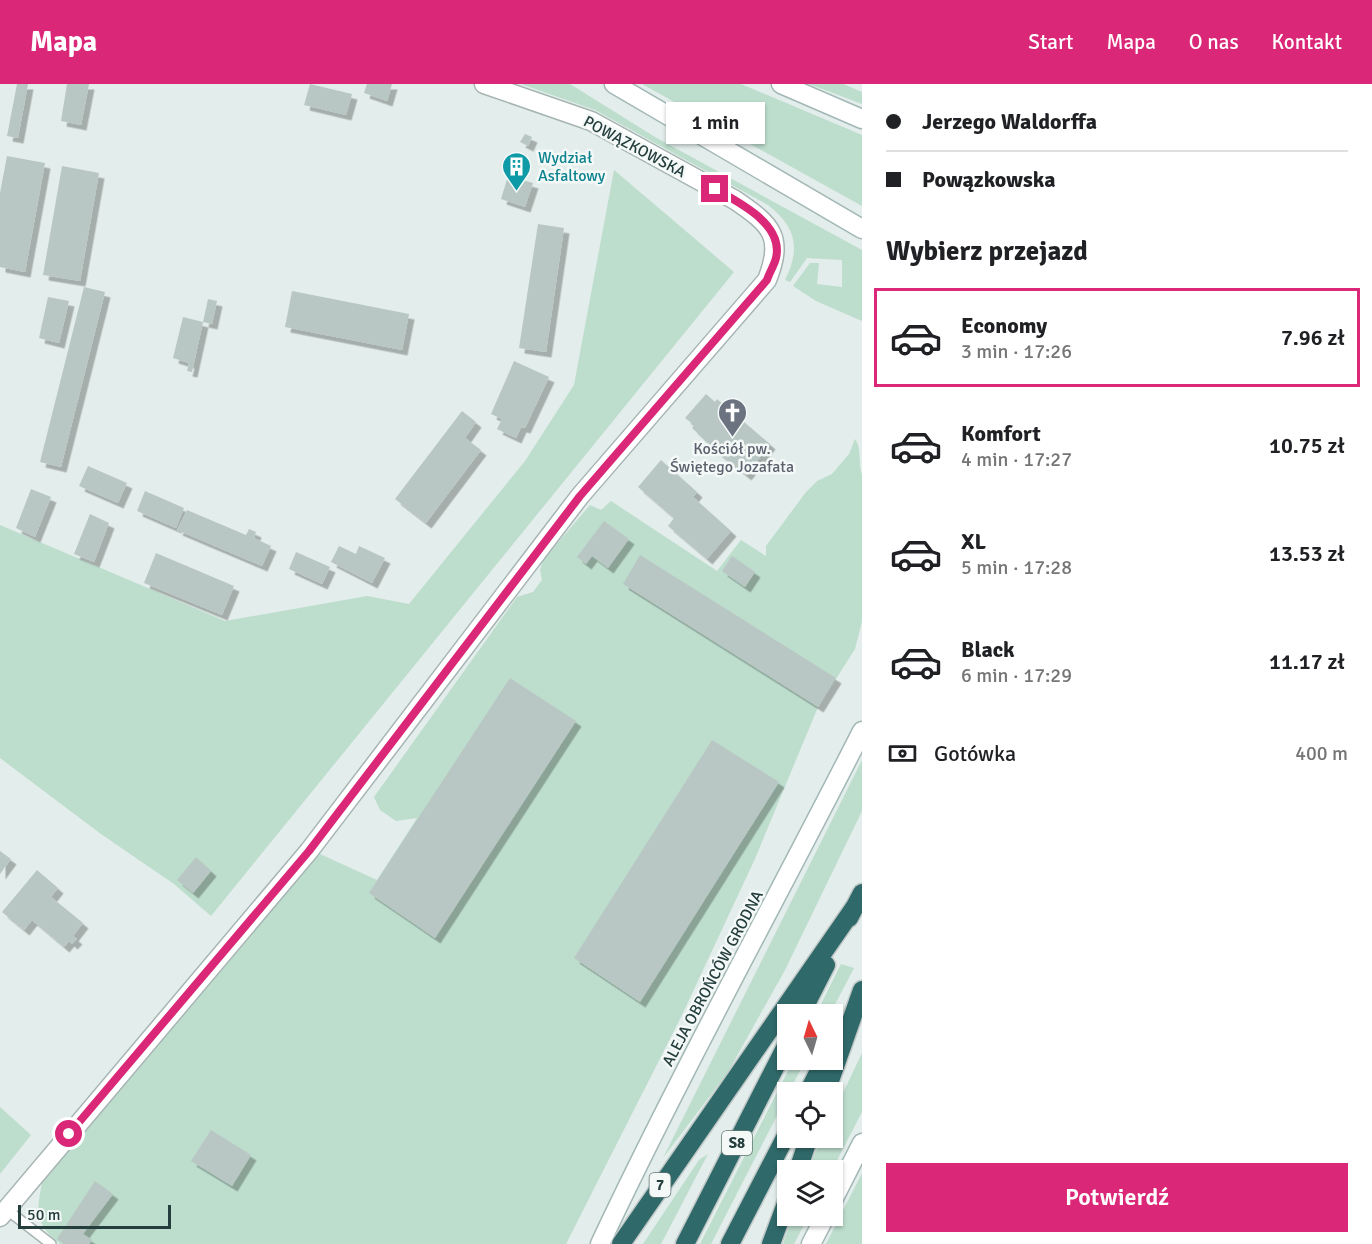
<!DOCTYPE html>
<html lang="pl">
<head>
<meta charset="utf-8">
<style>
	body { margin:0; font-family:Signika,sans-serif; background:#f2f2f2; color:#202124; height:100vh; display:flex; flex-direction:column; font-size:22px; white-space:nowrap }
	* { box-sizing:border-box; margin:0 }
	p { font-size:20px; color:#757577 }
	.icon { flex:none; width:33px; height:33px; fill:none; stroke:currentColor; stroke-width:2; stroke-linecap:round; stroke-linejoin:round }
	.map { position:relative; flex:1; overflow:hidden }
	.panel { display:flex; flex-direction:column; background:#fff; width:510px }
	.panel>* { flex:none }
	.banner { display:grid; align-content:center; height:132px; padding:0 24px; background:#fff }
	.needle { width:39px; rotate:355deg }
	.controls { position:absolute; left:777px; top:920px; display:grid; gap:12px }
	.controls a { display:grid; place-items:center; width:66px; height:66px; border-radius:0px; background:#fff; box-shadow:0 2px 4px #0004; font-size:30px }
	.scale { position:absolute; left:18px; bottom:15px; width:153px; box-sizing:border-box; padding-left:6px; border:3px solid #233e3c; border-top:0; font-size:16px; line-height:21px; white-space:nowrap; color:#233e3c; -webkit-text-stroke:4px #f4f9f8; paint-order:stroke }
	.end { position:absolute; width:27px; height:27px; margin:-14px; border:8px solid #db2777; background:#fff; box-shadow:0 0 0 3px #fff }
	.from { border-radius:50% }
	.bubble { position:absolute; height:42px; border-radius:0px; background:#fff; box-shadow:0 2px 4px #0004; font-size:20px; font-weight:600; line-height:42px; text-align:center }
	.banner b { display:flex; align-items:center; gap:21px; height:57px; font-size:22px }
	.banner b+b { border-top:2px solid #e0e0e0 }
	.banner i { width:15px; height:15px; background:#202124 }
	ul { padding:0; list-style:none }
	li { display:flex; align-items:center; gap:18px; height:99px; margin:0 12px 9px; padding:0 12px; border:3px solid transparent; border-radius:0px }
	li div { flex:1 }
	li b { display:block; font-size:22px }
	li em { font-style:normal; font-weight:600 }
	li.current { border-color:#db2777 }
	li>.icon { width:54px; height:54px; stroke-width:1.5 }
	h2 { padding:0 24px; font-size:27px; line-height:72px }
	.pay { display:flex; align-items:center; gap:15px; height:66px; padding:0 24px; font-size:22px }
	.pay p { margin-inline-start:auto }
	.cta { display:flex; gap:12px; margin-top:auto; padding:12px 24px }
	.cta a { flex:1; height:69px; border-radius:0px; background:#db2777; color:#fff; font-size:24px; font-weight:600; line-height:69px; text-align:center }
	header { display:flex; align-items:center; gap:36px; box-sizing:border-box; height:84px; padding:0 30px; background:#db2777; color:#fff }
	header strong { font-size:28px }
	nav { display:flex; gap:33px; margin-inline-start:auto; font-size:21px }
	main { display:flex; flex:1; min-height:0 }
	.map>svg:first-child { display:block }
</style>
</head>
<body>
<header>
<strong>Mapa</strong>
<nav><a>Start</a><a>Mapa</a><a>O nas</a><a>Kontakt</a></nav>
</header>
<main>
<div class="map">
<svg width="862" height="1160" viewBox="0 0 862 1160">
	<defs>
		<filter id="shadow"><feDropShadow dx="5.5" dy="5.5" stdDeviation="0" flood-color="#0004"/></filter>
	</defs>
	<rect width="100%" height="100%" fill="#e3edeb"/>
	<g fill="#bdddcd">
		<path d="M521,0H570L655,53L862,166V237L816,217L793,202L810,179H819L817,200L842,203V176L807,174L790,198L785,196C801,164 796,143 768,121L595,26Z"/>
		<path d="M642,0H741L862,51V122Z"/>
		<path d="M809,0H843L862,8V20Z"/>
		<path d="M614,86L734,188L211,832L174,800L101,750L0,674V441L225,537L367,512L409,520L525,377L574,301Z"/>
		<path d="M855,355C862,364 858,380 862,391V537L855,565L818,623L754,777L681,933L566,1160H60C35,1140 36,1128 42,1099L320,770L377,796L417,734L396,737L380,726L374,713L517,513L533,508L542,496L540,486L543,476L590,421L601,426L611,417L717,487L741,456L766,472V462L806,408L817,397L832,390L849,370Z"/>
		<path d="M862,676V727L785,886L728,988L663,1074Z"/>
		<path d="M841,880L854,884L830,930H816Z"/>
		<path d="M862,969V1028L832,1086H808L822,1053H832L833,1030Z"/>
		<path d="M794,975H806L711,1160H700Z"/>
		<path d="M0,1023L31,1051L0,1090Z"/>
		<path d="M708,1070L661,1160H643L699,1076Z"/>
		<path d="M862,1089V1160H826Z"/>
		<path d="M793,1131H809L794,1160H783Z"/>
	</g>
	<g fill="#b9c7c4" filter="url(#shadow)">
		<path d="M17,0H28L18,54L7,52Z"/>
		<path d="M67,0H89L81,41L61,37Z"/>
		<path d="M310,0L352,10L346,31L304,21Z"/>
		<path d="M367,0H392L387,17L364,9Z"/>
		<path d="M525,50L532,53L528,62L520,58Z"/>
		<path d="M7,72L45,79L25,188L0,183V109Z"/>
		<path d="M62,82L99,89L80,197L43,191Z"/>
		<path d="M508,92L533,99L525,123L501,115Z"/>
		<path d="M538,140L564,144L546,268L519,264Z"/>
		<path d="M84,203L105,208L61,383L40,378Z"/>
		<path d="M292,207L409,230L402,266L285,243Z"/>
		<path d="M48,213L69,217L59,259L39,254Z"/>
		<path d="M208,215L217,217L212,240L203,238Z"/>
		<path d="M183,233L203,238L192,288L187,287L189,279L173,274Z"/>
		<path d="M514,277L549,293L525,344L521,343L516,354L497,345L502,335L491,330Z"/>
		<path d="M706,310L715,318L717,315L770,360L746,391L716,367L692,344L694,341L685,334Z"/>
		<path d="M462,327L476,338L465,354L481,366L426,439L395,415Z"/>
		<path d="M661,376L697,408L693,413L731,447L707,475L668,442L674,434L638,403Z"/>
		<path d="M88,382L127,399L118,419L79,402Z"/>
		<path d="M31,405L51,413L35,453L16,444Z"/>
		<path d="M145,407L184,424L176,444L137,427Z"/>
		<path d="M187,426L246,451L249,445L256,448L254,454L271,462L262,482L177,446Z"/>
		<path d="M90,430L109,439L94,478L74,470Z"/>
		<path d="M604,437L629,455L608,484L592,472L586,480L577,473Z"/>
		<path d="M339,462L356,470L359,462L385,474L372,499L331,478Z"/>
		<path d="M296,468L330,483L322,500L289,485Z"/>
		<path d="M156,469L234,502L222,531L144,499Z"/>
		<path d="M640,471L836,594L818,623L623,500Z"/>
		<path d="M732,472L755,488L745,503L722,487Z"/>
		<path d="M510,594L576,637L435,854L369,809Z"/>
		<path d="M712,656L779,698L640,918L574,874Z"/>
		<path d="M0,767L11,775L0,790Z"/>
		<path d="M196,773L211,787L193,809L177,796Z"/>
		<path d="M37,786L58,804L51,813L83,839L73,852L77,855L72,860L69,857L64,863L32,836L24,846L2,828Z"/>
		<path d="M211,1046L251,1071L232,1102L191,1077Z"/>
		<path d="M95,1097L113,1110L83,1150L92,1156L89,1160H64L57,1155Z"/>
	</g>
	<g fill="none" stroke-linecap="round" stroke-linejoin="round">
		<defs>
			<path id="lane" d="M6,1125L51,1160"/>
			<path id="street" d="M0,1133L309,767L580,412L767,196C784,153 772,141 735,116L591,37L484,0"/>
			<g id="secondary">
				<path d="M614,0L862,145"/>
				<path d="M781,0L862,35"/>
				<path d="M832,1118L862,1059"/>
				<path d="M600,1160C682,986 775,818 862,647"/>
				<path d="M811,1160L826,1131"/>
			</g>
			<g id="highway">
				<path d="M849,834L862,809"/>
				<path d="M801,930L826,881"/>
				<path d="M808,1008L825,975"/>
				<path d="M826,1008L862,906"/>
				<path d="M798,1086L809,1053"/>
				<path d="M621,1160L854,824"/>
				<path d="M685,1160L788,958"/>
				<path d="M730,1160L788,1048"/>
				<path d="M771,1160L788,1114"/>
			</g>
		</defs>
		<use href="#lane" stroke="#a6b5b3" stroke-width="12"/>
		<use href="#street" stroke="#a6b5b3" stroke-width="21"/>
		<use href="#secondary" stroke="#a2b8b5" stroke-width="21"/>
		<use href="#highway" stroke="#c1c9c8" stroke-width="21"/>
		<use href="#lane" stroke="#fff" stroke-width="9"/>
		<use href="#street" stroke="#fff" stroke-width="18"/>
		<use href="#secondary" stroke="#fff" stroke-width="18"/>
		<use href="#highway" stroke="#306969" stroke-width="18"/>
	</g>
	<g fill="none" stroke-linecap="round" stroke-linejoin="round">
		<path stroke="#db2777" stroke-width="8" d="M69,1050L309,767L580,412L767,196C769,189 774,182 776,174C784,140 738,118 715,105"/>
	</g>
	<defs>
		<symbol id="building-pin" viewBox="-11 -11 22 30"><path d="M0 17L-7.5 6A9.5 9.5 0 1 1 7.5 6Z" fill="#0f9aa8" stroke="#f4f9f8"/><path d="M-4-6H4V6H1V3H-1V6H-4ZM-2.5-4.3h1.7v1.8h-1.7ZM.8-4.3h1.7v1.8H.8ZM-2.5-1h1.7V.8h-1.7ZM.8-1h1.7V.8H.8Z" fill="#fff"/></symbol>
		<symbol id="church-pin" viewBox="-11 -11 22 30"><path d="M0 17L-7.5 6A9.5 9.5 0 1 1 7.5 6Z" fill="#6b7280" stroke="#f4f9f8"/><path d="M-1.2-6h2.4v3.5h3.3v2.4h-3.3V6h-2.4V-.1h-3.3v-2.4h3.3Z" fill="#fff"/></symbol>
	</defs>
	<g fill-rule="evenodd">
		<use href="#building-pin" x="500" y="66" width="33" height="45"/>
		<use href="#church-pin" x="716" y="312" width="33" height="45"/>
	</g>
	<g text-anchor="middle" stroke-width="5" stroke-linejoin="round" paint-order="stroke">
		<g fill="#f4f9f8" stroke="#627674" stroke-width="1.5">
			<rect x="722" y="1047" width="30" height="24" rx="4.5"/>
			<rect x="649.5" y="1089" width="21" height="24" rx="4.5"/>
		</g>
		<g font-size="15" font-weight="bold" fill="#233e3c">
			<text x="737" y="1064">S8</text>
			<text x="660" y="1106">7</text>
		</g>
		<g font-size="16" fill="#233e3c" stroke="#f4f9f8">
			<text transform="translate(635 62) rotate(28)" y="6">POWĄZKOWSKA</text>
			<text transform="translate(712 894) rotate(-62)" y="6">ALEJA OBROŃCÓW GRODNA</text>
		</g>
		<g font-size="16" fill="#0d838f" stroke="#f4f9f8" text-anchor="start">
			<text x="538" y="79">Wydział<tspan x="538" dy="18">Asfaltowy</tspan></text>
		</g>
		<g font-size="16" fill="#5b616d" stroke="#f4f9f8">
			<text x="732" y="370">Kościół pw.<tspan x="732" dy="18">Świętego Jozafata</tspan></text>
		</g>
	</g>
</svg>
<div class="controls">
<a><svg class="needle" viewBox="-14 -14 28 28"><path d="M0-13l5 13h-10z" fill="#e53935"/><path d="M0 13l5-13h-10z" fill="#757577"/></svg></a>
<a><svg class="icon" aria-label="locate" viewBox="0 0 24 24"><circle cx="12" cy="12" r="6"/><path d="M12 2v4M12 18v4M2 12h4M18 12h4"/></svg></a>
<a><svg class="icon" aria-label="layers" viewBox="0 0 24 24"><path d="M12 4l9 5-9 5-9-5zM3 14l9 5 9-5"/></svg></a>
</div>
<div class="scale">50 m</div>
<i class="end from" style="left:69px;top:1050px"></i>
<i class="end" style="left:715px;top:105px"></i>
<div class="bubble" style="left:666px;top:18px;width:99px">1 min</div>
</div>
<section class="panel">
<div class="banner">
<b><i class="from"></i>Jerzego Waldorffa</b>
<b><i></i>Powązkowska</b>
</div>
<h2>Wybierz przejazd</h2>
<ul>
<li class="current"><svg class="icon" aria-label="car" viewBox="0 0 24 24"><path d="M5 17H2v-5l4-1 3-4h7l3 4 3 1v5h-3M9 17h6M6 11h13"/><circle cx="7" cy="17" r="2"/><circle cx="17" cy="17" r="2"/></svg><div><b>Economy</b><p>3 min · 17:26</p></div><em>7.96 zł</em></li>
<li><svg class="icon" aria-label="car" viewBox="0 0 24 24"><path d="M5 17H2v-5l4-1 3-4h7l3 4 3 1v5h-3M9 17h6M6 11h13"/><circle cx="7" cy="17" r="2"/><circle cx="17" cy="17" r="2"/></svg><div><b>Komfort</b><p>4 min · 17:27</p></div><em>10.75 zł</em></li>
<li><svg class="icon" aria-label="car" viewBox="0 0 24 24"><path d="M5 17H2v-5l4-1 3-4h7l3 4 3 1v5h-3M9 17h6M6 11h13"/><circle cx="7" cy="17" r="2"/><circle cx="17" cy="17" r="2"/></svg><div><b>XL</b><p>5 min · 17:28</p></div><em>13.53 zł</em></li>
<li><svg class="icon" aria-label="car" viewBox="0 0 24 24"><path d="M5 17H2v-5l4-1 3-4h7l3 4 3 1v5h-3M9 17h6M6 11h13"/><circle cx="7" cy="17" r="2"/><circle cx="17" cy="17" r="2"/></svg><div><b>Black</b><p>6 min · 17:29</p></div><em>11.17 zł</em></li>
</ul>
<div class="pay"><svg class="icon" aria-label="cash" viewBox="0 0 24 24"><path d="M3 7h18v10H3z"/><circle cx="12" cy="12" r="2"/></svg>Gotówka<p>400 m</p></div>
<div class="cta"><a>Potwierdź</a></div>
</section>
</main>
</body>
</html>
